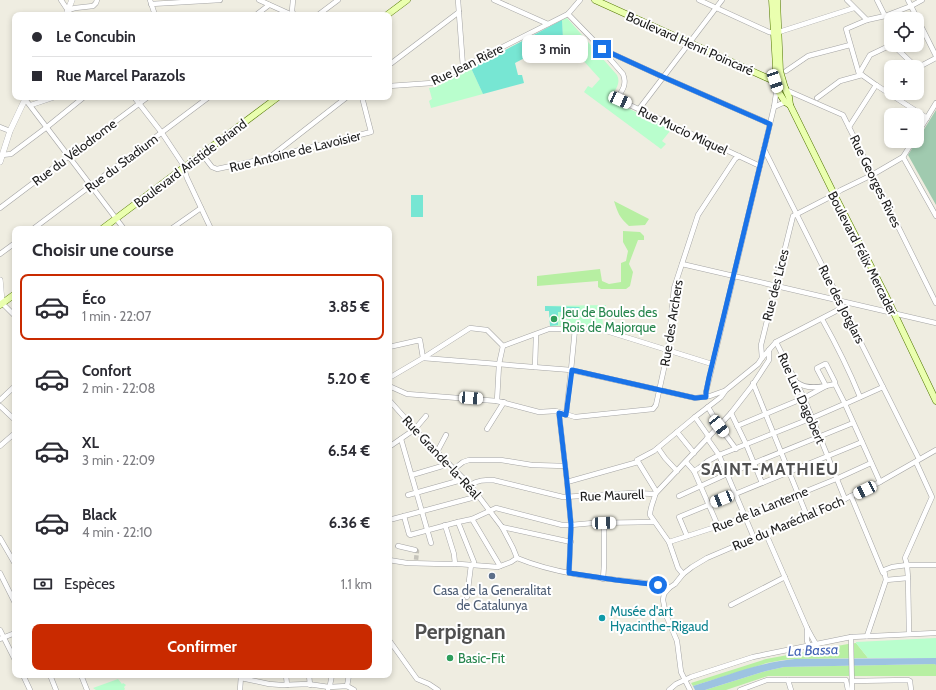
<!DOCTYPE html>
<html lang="fr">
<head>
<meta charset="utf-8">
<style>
	body { margin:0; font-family:Cabin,sans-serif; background:#f7f7f7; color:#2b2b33; height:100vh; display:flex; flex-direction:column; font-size:15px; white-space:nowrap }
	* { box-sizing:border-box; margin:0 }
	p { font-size:13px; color:#7c7c81 }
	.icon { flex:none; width:22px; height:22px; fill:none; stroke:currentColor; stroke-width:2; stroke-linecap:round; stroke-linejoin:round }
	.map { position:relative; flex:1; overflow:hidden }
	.sheet { position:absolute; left:12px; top:226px; width:380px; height:452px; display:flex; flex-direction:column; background:#fff; border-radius:8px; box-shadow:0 2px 6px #0003 }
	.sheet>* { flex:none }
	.top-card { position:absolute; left:12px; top:12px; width:380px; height:88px; border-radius:8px; box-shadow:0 2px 6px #0003; display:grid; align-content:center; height:88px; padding:0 20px; background:#fff }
	.buttons { position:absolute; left:884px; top:12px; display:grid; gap:8px }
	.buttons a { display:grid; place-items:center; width:40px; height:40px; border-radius:8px; background:#fff; box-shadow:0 2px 6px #0003; font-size:20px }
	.end { position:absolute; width:18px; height:18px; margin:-9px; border:5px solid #1a73e8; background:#fff; box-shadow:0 0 0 2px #fff }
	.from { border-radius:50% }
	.bubble { position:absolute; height:28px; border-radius:8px; background:#fff; box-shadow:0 2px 6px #0003; font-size:13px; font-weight:700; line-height:28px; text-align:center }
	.car { position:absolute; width:12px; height:24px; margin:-12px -6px; border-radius:5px; box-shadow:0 0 3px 1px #0007; background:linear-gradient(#fff 24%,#345 0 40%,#fff 0 76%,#345 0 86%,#fff 0) }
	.top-card b { display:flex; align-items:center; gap:14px; height:38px; font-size:15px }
	.top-card b+b { border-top:1px solid #e1e1e2 }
	.top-card i { width:10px; height:10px; background:#2b2b33 }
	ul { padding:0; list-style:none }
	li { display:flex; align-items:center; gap:12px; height:66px; margin:0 8px 6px; padding:0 12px; border:2px solid transparent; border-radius:8px }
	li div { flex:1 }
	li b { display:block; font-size:15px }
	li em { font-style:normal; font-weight:700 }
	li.on { border-color:#c92a00 }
	li>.icon { width:36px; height:36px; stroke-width:1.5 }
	h2 { padding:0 20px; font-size:18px; line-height:48px }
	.pay { display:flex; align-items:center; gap:10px; height:44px; padding:0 20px; font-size:15px }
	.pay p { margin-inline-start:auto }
	.primary-button { display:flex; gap:8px; margin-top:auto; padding:8px 20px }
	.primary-button a { flex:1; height:46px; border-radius:8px; background:#c92a00; color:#fff; font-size:16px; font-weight:700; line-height:46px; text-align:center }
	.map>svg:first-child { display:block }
</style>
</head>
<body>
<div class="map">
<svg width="936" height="690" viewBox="0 0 936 690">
	<rect width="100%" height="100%" fill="#efede1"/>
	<g fill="#b7efa2">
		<path d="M614,201L649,219L645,225L629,226C619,217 618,213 614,201Z"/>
		<path d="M623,231L640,232L644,236V240H638L630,261L629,264L633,272L630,286L626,289H601L598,287V281L537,286V276L600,269L602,281L609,284L621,282V263L626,261L628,251L623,242Z"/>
		<path d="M856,643L868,658L795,659L783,660L767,663L693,686L691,683L766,659L848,644Z"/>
		<path d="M934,664L936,665V676H768L726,690H705L766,671L784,667Z"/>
	</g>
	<path fill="#a0caaf" d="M936,110V205L908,155Z"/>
	<g fill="#b9fecd">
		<path d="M567,18L617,75C621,83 616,89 611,97L613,101L663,125L670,131L662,141L666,144L661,149L584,92L588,86L592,88L600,79L563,38L562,20Z"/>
		<path d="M471,68L483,94L431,108L429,101L432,99L429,88L436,87Z"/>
		<path d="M606,305V309L602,310L603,326H550L549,311H545V306Z"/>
		<path d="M936,638V658H868L856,643V642Z"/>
		<path d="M118,679L122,684L123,683L126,685L124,687L125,689L124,690H96L93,688Z"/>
	</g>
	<g fill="#77e6d3">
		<path d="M562,20L563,38L515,63L518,75H522L524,83L483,94L471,68Z"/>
		<rect x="411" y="195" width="12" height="22"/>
		<path d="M545,306L580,307L576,312H558V325L550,326L549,311H545Z"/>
	</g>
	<path fill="#9dc3e1" d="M936,658V665L934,664L784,667L766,671L705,690H695L693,686C726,676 760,662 795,659Z"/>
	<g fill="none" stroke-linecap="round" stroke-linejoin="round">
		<path stroke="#c5c3ba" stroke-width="4.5" stroke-dasharray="4.5 2" stroke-linecap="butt" d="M415,550L417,551L416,560"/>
		<defs>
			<g id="minor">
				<path d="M61,0L71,15"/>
				<path d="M150,0L155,15"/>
				<path d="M259,0L290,14L294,15"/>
				<path d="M293,0L292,11L294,15"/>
				<path d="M458,0L463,67"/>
				<path d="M494,0L548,24"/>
				<path d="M699,0L769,32L774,33"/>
				<path d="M847,0L867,20"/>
				<path d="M877,0L885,16"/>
				<path d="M908,0L936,56"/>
				<path d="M922,0L911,6L885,16L867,20L846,29L859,74L862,75L876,85L927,118"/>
				<path d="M151,4L220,0"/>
				<path d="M68,10L75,8L93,6L96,3L97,0"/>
				<path d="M568,14L602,49L663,77L770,124"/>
				<path d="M256,15L269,5"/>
				<path d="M318,15L338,0"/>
				<path d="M779,32L854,8"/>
				<path d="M893,45L916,67"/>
				<path d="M603,51L623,74C627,84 623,90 617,98L619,100L760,166"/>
				<path d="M389,65L459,12"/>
				<path d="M917,68L936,58"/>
				<path d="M786,71L808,56L850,45"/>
				<path d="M859,74L870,55L891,45"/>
				<path d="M389,86L432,83L463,67L568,14L580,0"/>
				<path d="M786,90L843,115L936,303"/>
				<path d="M134,97L162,133L182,163L187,178L211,229"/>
				<path d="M817,98L840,81L862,75"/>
				<path d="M25,99L124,229"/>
				<path d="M31,105L55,97"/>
				<path d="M774,107L785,102"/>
				<path d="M639,109L722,0"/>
				<path d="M0,127L10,131"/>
				<path d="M849,127L876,85"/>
				<path d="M917,134L936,103"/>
				<path d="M764,149L919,459"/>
				<path d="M202,154L212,167L217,169L268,158L371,132L362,97"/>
				<path d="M2,155L11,154L47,127L84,97"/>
				<path d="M270,157L347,97"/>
				<path d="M903,157L936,216"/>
				<path d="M0,208L69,156L148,97"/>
				<path d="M33,229L209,97"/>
				<path d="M171,229L201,208"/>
				<path d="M0,254L15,243"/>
				<path d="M682,264L936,323"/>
				<path d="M2,303L15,316"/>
				<path d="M822,319C836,344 849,370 860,397"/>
				<path d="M776,342L804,398L845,499"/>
				<path d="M503,346L549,329H600L712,364"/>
				<path d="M389,347L420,340L423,358L571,370L695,398L710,396L724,391"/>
				<path d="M762,358L761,345L793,216L828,198L841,190L872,175L903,157L913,141"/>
				<path d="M535,367L536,335"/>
				<path d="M389,378L423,358L470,328L487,330L503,346"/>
				<path d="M753,383L807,516"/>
				<path d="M798,383C808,390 823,387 835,384"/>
				<path d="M389,386L407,394L497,401L539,412L556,411L575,417L653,409L656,405L668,350L674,288L676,282L698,215L735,159L739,156"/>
				<path d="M826,386L817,369V368L825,364H826L835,382V384L845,404L880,482"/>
				<path d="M706,397V392L774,107L776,94L775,87"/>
				<path d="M0,400L15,386"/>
				<path d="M389,400L422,437L470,485L502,527L513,548L517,558"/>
				<path d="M497,401L499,364L503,346"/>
				<path d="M845,404L883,387"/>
				<path d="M0,406L15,420"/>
				<path d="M708,407L719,426L736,449"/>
				<path d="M559,413L567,482L571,525L569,573"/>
				<path d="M731,413L746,444L762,483"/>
				<path d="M566,415L571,370L575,329"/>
				<path d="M695,417L709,437"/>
				<path d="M737,426L804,398L826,386"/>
				<path d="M487,429L504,402"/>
				<path d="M677,432L694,453"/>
				<path d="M707,438L719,455L754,538"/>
				<path d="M401,439L431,543"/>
				<path d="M0,446L15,433"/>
				<path d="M389,447L415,429L426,416"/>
				<path d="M658,448L665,458L677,471"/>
				<path d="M437,452L446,435"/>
				<path d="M686,462L694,471L718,526"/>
				<path d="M454,469L463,462L469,460H501L532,465L565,466"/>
				<path d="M694,471L699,468L708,461L719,455L812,418L844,404"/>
				<path d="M412,475L449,464"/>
				<path d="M567,482L638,462"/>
				<path d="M470,485C478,480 484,480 493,480L563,497L633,493L655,494"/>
				<path d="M655,494L731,413L752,386L769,360V350"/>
				<path d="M408,495L465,479"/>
				<path d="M679,496L727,474L853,423"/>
				<path d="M851,496L883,573"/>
				<path d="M404,516L409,534L410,535L458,522L472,519L496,508L562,525H571L593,523L654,522"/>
				<path d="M472,519L500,566"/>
				<path d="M389,520L479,496"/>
				<path d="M458,522L474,562L473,565"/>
				<path d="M445,525L454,554L455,564"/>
				<path d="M502,527L571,542"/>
				<path d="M766,534L807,628L813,639L816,644"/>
				<path d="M687,536L679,517L862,442"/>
				<path d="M0,538L15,564"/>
				<path d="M669,542L728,523L836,479L871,463"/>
				<path d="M398,546L415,550"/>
				<path d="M517,558C563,577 614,579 663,585L669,588"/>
				<path d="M389,560L407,563L444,564H459L498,567L511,562L517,558"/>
				<path d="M0,573L15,603"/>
				<path d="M683,574L678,568L669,542L650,515C650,506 655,499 656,491L637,460L654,451L695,417L721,397L726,390L758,364L762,358L776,342L838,310L841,301"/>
				<path d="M603,579L604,565V523"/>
				<path d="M886,580L908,578"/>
				<path d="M467,597L471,565"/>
				<path d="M731,605L785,577"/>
				<path d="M807,628V641L809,645"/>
				<path d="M0,630L15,660"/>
				<path d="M909,633L908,578L907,565L905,558L932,497L916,462"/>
				<path d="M867,636L886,580L884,570L892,567L907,565H936"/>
				<path d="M851,637L852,690"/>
				<path d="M0,639L15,633"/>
				<path d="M389,640L417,679L429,684L438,690"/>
				<path d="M23,675L30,690"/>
				<path d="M50,675L56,690"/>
				<path d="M81,675L87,690"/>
				<path d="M286,675L287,685"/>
				<path d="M309,675L310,685"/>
				<path d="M241,678L269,684L282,685L308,684L329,687L347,686L354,690"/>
				<path d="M788,680L791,690"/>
				<path d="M852,681L908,680L910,681L911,690"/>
				<path d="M347,686L349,675"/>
				<path d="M328,689L330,685L332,675"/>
				<path d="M240,690L241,676"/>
				<path d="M669,690L676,684L691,677L753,657L851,637L936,633"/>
				<path d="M690,690L681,672L677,641L666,615L663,600L664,594L669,588L675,584L683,574L692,567L707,558L845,499L878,483L936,450"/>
				<path d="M740,690L767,680H846L848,690"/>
			</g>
			<g id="tertiary">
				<path d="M66,15L72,0"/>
				<path d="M0,162L10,131L26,97"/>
				<path d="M0,280L2,303"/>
			</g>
			<g id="secondary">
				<path d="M595,0L765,77L781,84L785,88"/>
				<path d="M772,0L776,67L775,81L778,91L785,102L790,105"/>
				<path d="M777,0L780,71L785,88L789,97L790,105L834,194L885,294L936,401"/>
				<path d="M387,15L407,0"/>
				<path d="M102,229L278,97"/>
				<path d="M0,305L15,294"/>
			</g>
		</defs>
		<use href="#minor" stroke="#a4a4a4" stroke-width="5.5"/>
		<use href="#tertiary" stroke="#a4a4a4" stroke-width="6"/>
		<use href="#secondary" stroke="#517700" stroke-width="7"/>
		<use href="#minor" stroke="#fff" stroke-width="4.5"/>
		<use href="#tertiary" stroke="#fff" stroke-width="5.5"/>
		<use href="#secondary" stroke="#eaffaf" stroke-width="6"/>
	</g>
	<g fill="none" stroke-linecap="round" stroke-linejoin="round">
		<path stroke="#1a73e8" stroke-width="5" d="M602,49L663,77L770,124L709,377L706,392V397L695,398L572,370L566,415L559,413L567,482L571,525L569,573L616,580L658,585"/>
	</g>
	<g fill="#2e9e5b" stroke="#fff" stroke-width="1.5">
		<circle cx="554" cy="319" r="4"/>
		<circle cx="450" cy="658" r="4"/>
	</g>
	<circle fill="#5c6f8a" stroke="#fff" stroke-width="1.5" cx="492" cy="576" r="4"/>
	<circle fill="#0f9aa8" stroke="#fff" stroke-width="1.5" cx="602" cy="618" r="4"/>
	<g text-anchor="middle" stroke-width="4" stroke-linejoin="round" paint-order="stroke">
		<g font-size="13" fill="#1d1d1d" stroke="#fff">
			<text transform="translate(690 43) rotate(24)" y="5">Boulevard Henri Poincaré</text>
			<text transform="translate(467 64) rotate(-26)" y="5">Rue Jean Rière</text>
			<text transform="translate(683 130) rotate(25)" y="5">Rue Mucio Miquel</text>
			<text transform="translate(295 151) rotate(-14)" y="5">Rue Antoine de Lavoisier</text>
			<text transform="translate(74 152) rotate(-37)" y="5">Rue du Vélodrome</text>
			<text transform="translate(121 163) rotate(-37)" y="5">Rue du Stadium</text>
			<text transform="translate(190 163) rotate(-37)" y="5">Boulevard Aristide Briand</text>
			<text transform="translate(876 181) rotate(64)" y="5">Rue Georges Rives</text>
			<text transform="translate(863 253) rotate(63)" y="5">Boulevard Félix Mercader</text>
			<text transform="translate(775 285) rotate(-76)" y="5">Rue des Lices</text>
			<text transform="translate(842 304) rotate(63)" y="5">Rue des Jotglars</text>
			<text transform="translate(671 323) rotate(-81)" y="5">Rue des Archers</text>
			<text transform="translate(802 398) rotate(66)" y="5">Rue Luc Dagobert</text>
			<text transform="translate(442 457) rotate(47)" y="5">Rue Grande-la-Réal</text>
			<text transform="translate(612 495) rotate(-2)" y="5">Rue Maurell</text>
			<text transform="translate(760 509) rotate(-22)" y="5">Rue de la Lanterne</text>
			<text transform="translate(788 523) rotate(-23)" y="5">Rue du Maréchal Foch</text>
		</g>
		<g font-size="13" fill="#27864d" stroke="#fff" text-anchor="start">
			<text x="562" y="317">Jeu de Boules des<tspan x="562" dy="15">Rois de Majorque</tspan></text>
			<text x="458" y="663">Basic-Fit</text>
		</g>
		<g font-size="13" fill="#4e5e75" stroke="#fff">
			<text x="492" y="595">Casa de la Generalitat<tspan x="492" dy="15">de Catalunya</tspan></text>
		</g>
		<g font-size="13" fill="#0d838f" stroke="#fff" text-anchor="start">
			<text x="610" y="616">Musée d'art<tspan x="610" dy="15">Hyacinthe-Rigaud</tspan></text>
		</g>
		<g font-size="14" font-style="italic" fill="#4162b4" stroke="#fff">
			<text transform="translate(813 650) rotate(-2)" y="5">La Bassa</text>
		</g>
		<g font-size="17" font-weight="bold" letter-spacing="1" fill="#505050" stroke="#fff">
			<text x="770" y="475">SAINT-MATHIEU</text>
		</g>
		<g font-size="21" font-weight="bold" fill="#505050" stroke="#fff">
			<text x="460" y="639">Perpignan</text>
		</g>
	</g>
</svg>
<div class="buttons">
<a><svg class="icon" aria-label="locate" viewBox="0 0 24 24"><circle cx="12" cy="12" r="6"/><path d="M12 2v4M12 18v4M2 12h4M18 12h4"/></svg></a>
<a>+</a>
<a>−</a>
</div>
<i class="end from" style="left:658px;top:585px"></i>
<i class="end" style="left:602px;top:49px"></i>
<div class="bubble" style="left:522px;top:35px;width:66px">3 min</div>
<i class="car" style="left:775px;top:81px;rotate:162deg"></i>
<i class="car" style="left:620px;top:100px;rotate:114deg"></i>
<i class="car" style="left:471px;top:398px;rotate:94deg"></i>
<i class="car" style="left:719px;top:426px;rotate:142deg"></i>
<i class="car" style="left:865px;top:490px;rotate:244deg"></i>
<i class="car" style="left:722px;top:499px;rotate:248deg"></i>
<i class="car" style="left:604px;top:523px;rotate:88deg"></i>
<div class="top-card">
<b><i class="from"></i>Le Concubin</b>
<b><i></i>Rue Marcel Parazols</b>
</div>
<section class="sheet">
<h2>Choisir une course</h2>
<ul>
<li class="on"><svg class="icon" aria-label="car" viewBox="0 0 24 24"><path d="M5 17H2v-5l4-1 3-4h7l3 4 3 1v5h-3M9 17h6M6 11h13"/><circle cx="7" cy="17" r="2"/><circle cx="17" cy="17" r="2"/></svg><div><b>Éco</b><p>1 min · 22:07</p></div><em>3.85 €</em></li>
<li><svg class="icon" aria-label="car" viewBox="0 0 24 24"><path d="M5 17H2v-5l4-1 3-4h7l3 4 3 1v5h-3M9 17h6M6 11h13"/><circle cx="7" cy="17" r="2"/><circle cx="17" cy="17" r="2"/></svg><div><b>Confort</b><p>2 min · 22:08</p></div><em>5.20 €</em></li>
<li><svg class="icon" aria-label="car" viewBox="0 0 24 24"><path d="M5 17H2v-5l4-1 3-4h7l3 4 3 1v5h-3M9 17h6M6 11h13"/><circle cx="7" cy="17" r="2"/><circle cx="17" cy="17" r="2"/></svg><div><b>XL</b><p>3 min · 22:09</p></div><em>6.54 €</em></li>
<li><svg class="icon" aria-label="car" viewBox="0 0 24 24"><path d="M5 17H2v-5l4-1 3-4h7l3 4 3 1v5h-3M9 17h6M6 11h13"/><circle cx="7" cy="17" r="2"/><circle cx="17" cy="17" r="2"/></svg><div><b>Black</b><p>4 min · 22:10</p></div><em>6.36 €</em></li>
</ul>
<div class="pay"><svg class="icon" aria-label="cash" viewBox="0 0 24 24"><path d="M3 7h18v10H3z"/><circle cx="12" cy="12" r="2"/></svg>Espèces<p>1.1 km</p></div>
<div class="primary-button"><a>Confirmer</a></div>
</section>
</div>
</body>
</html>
